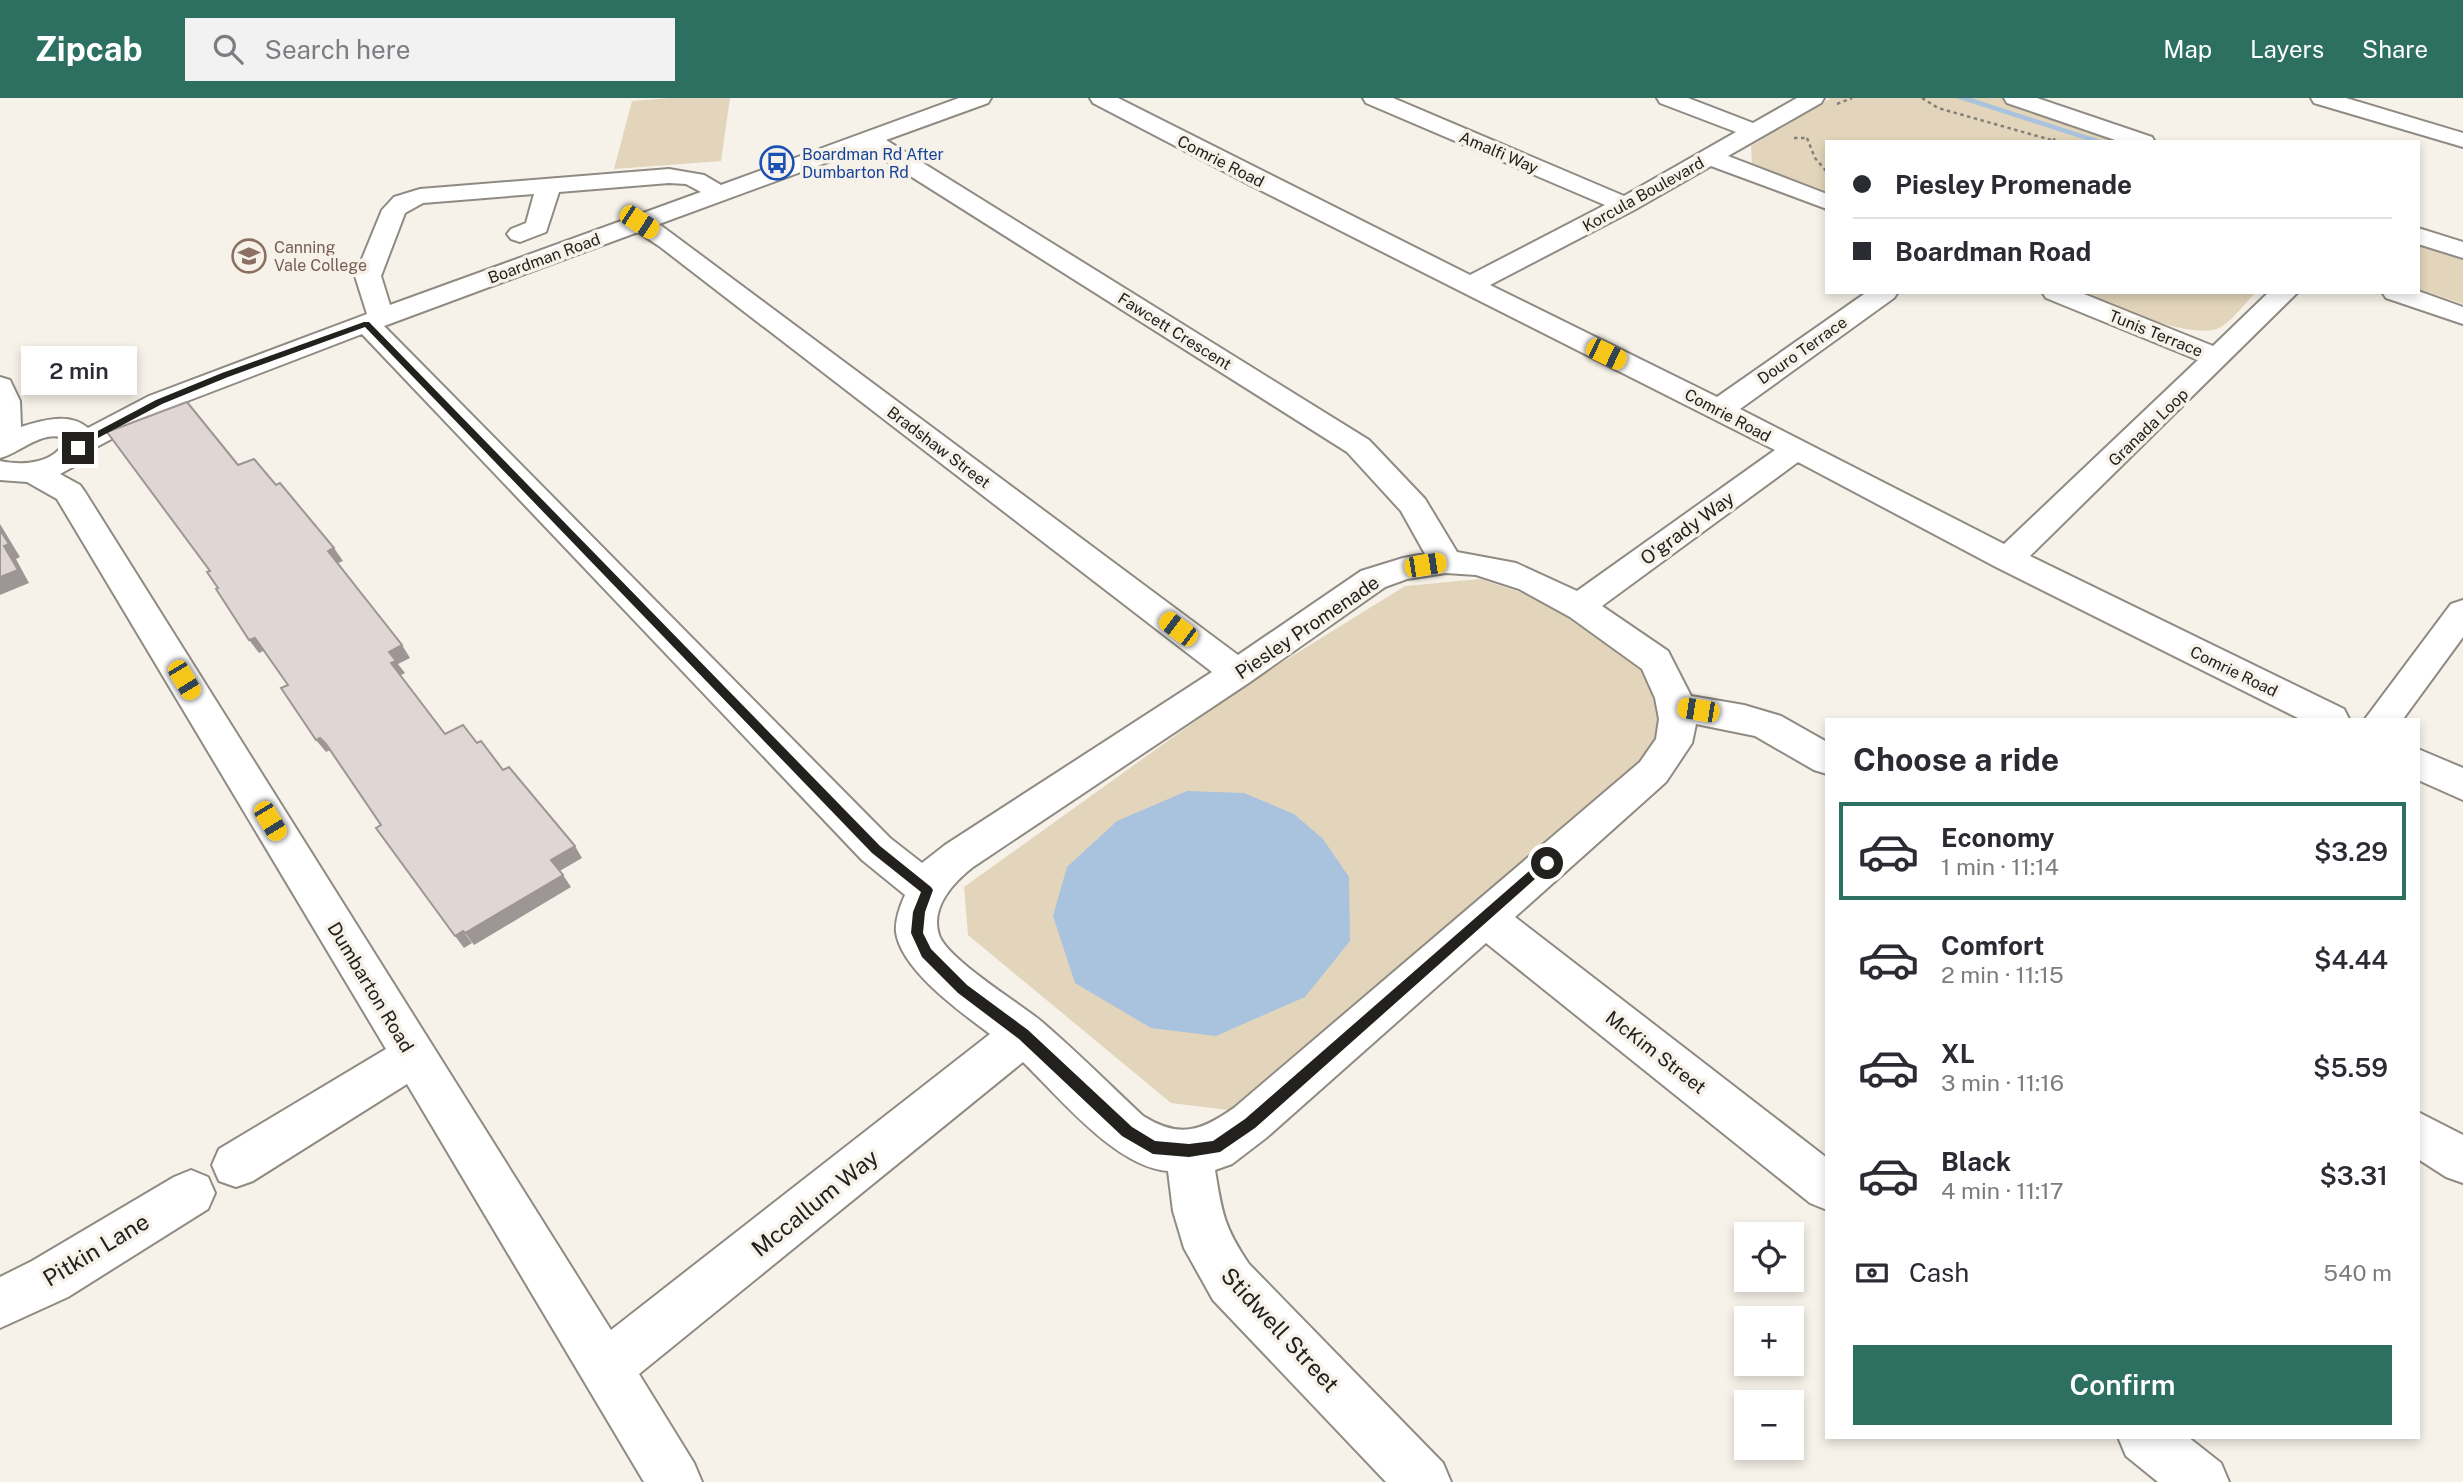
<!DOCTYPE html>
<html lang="en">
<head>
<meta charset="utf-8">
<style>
	body { margin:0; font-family:"Public Sans",sans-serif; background:#f2f2f3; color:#2b2b33; height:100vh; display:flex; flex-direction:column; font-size:26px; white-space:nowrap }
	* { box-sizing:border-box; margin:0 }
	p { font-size:23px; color:#7c7c81 }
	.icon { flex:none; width:38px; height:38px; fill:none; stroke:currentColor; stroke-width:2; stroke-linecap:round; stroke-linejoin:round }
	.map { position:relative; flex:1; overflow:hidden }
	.side { position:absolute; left:1825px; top:620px; width:595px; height:721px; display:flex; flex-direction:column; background:#fff; border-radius:0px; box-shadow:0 4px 10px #0003 }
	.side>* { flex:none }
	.hud { position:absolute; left:1825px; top:42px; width:595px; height:154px; border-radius:0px; box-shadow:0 4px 10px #0003; display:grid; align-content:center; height:154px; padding:0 28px; background:#fff }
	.buttons { position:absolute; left:1734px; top:1124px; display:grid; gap:14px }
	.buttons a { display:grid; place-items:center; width:70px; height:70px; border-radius:0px; background:#fff; box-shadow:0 4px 10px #0003; font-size:35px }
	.end { position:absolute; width:32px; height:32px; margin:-16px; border:9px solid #22211e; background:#fff; box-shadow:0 0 0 4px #fff }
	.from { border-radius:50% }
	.bubble { position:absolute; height:49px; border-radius:0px; background:#fff; box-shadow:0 4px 10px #0003; font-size:23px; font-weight:600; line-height:49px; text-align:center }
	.car { position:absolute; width:21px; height:42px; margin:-21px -10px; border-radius:9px; box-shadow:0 0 5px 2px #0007; background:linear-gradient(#f5c518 24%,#345 0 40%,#f5c518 0 76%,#345 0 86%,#f5c518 0) }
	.hud b { display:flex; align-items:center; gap:24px; height:66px; font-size:26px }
	.hud b+b { border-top:2px solid #e1e1e2 }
	.hud i { width:18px; height:18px; background:#2b2b33 }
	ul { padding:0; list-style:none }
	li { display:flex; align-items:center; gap:21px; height:98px; margin:0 14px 10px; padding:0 14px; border:4px solid transparent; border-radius:0px }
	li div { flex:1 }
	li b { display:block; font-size:26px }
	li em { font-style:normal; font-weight:600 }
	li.active { border-color:#2d7061 }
	li>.icon { width:63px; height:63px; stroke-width:1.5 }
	h2 { padding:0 28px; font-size:32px; line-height:84px }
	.pay { display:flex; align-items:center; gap:18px; height:77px; padding:0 28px; font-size:26px }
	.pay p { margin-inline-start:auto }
	.button { display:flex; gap:14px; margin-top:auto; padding:14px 28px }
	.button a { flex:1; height:80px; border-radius:0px; background:#2d7061; color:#fff; font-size:28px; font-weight:600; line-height:80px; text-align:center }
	header { display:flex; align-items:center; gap:42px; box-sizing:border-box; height:98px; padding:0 35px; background:#2d7061; color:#fff }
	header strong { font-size:33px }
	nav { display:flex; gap:38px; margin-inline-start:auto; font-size:24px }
	.search { width:490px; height:63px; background:#f2f2f3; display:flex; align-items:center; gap:18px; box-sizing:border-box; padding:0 24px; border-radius:0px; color:#7c7c81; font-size:26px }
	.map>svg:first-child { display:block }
</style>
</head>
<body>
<header>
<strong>Zipcab</strong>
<div class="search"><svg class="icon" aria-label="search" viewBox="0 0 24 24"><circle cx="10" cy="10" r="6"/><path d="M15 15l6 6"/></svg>Search here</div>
<nav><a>Map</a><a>Layers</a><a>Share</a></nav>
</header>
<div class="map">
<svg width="2463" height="1384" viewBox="0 0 2463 1384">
	<rect width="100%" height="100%" fill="#f6f2e9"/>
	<g fill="#e3d5bb">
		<path d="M670,0H730L721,63L614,71L632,3Z"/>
		<path d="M1831,0H2004L2132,44H1827V94L1752,65L1751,48Z"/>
		<path d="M2419,142L2463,157V206L2419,191Z"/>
		<path d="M2081,194H2256C2245,205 2234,221 2221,229C2194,245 2110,206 2081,194Z"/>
		<path d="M1480,481L1597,520L1666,575L1679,635L1236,1013L1171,1005L968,837L964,789L1247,586L1405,488Z"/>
	</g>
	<g fill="#a9c2de">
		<path d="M1956,0H1971L2107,44H2092Z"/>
		<path d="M1187,693L1244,695L1294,716L1323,741L1349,779L1350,843L1305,899L1216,938L1151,930L1075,885L1053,818L1067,769L1117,723Z"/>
	</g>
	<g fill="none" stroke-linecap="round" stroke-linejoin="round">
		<defs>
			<g id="minor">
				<path d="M959,0H991L988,5L886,42L1369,342L1425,401L1457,454L1516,465L1577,493L1775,352L1254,89L1093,5L1090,0H1118L1470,177L1605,107L1366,5L1363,0H1393L1624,98L1736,34L1660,5L1657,0H1688L1753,25L1797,0H1824L1821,5L1728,58L1827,96V111L1711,68L1634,112L1490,187L1717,299L1867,194H1898L1894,200L1740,311L2004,446L2198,262L2046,200L2042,194H2079L2213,248L2269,194H2298L2030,458L2344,611L2349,621H2300L1996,469L1798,364L1602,508L1668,553L1691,598L1744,607L1781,618L1827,644V676L1814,672L1755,638L1696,626L1692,645L1666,684L1515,819L1827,1060V1112L1810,1105L1486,845L1266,1040L1232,1066L1215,1072C1222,1115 1224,1129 1249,1166L1443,1365L1451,1384H1386L1213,1202L1184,1150L1173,1113L1168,1073C1116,1069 1060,1000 1023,964L639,1276L694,1365L702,1384H644L407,986L253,1083L236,1089L219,1083L212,1067L219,1051L386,951L57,401L27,384L0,382V363C23,368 55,366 66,341C44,330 20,355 0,360V279L10,282L20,303L21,329C42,322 70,314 88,330L149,298L367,216L355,178L382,112L394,99L420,91L669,71L704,77L721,87ZM866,50L1347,354L1401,413L1425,456L1403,460L1361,473L1238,557L659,126ZM669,85L686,86L701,94L390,207L381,178L405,115L423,105L534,96L526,125L511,131L507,136L511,141L520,144L546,134L559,94ZM638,134L659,148L1212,574L945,747L922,765L890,740L384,228ZM362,236L862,762L905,797C900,808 895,822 896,834C901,872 962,915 990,936L611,1232L85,394L80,387L60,376L80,365L91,352L169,310ZM1446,475L1476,477L1519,491L1570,519L1642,571L1655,600L1659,621L1656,641L1640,664L1234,1010C1201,1033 1180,1041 1143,1018C1109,986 1076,953 1041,923C1019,905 947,861 939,837C930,809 954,784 973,769L1250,584L1385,489L1407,481Z"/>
				<path d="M2004,0H2037L2152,39L2155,44H2121L2007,5Z"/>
				<path d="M2311,0H2346L2463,35V49L2314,5Z"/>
				<path d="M2418,130L2463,144V160L2418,146Z"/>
				<path d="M2418,193L2463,209V226L2386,200L2382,194Z"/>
				<path d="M2463,502V539L2403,621H2365L2451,506Z"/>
				<path d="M2418,651L2463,670V702L2418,682Z"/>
				<path d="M2418,1014L2463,1037V1085L2446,1079L2418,1061Z"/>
				<path d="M191,1072L208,1079L215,1095L208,1111L68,1199L0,1230V1179L32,1163L174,1079Z"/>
				<path d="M2118,1339H2188L2221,1365L2229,1384H2158L2126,1358Z"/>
			</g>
		</defs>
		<use href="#minor" stroke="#8f8b83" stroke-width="4"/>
		<g stroke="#83807a" stroke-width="2.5" stroke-dasharray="3.5 3.5" stroke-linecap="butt">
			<path d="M1922,0L1938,10L2055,43L2053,39"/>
			<path d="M1837,6L1852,0"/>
			<path d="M1794,40H1807"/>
			<path d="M1807,40L1815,60L1827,74"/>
		</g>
		<use href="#minor" fill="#fff" fill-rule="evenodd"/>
	</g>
	<g fill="#9d9694">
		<path d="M0,426L20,459L16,461L29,485L0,497V480L4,448L0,432Z"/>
		<path d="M334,450L343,463L336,466L328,453Z"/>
		<path d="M255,540L265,552L259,555L249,542Z"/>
		<path d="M402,547L410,560L398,566L405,575L399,578L391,565L389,554Z"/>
		<path d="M320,640L330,652L326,654L316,642Z"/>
		<path d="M575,748L582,760L558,774L551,762Z"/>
		<path d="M563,777L571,789L474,847L465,835Z"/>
		<path d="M463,833L472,845L464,850L455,838Z"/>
	</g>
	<g fill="#e0d6d4" stroke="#9d9694" stroke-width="2">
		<path d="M187,304L238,367L254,361L276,387L280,385L334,450L328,453L402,547L389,554L396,563L391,565L445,636L463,627L477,645L481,643L503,672L509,669L575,748L551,762L563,777L465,835L463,833L455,838L376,730L381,727L326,646L320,640L316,642L281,590L288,587L255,540L249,542L216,491L218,490L207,474L210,473L107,334Z"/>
		<path d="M0,432L9,446L4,448L18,472L0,479Z"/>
	</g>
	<path fill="#22211e" d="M364,224H369L880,748L931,789L933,792L925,814L923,835L931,851L967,887L1028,932L1132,1029L1155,1043L1189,1046L1213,1043L1245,1021L1543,761H1552L1553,765L1255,1030L1220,1054L1189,1059L1153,1056L1122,1038L1019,941L958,895L922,859L911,835L913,814L921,794L872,755L365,229L228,279L162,306L83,348L81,352L73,350L77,344L156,302L222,275Z"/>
	<defs>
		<symbol id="bus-ring" viewBox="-11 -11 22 22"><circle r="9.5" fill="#f6f2e9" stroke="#1a4fb4" stroke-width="1.5"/><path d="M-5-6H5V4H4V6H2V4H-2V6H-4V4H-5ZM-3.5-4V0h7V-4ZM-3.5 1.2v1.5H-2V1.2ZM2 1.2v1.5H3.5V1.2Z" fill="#1a4fb4"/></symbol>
		<symbol id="school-ring" viewBox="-11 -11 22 22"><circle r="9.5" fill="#f6f2e9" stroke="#8d6e63" stroke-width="1.5"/><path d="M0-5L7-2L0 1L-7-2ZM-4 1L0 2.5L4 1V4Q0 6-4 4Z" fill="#8d6e63"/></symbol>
	</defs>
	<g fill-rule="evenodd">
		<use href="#bus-ring" x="758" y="46" width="38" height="38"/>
		<use href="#school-ring" x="230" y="139" width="38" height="38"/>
	</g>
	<g text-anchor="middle" stroke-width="7" stroke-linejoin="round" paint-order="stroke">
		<g font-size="16" fill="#22211e" stroke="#f6f2e9">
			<text transform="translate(1499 54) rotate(23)" y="6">Amalfi Way</text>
			<text transform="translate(1221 63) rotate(27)" y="6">Comrie Road</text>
			<text transform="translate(1643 96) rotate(-29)" y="6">Korcula Boulevard</text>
			<text transform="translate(544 160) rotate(-20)" y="6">Boardman Road</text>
			<text transform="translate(1175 233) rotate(32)" y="6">Fawcett Crescent</text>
			<text transform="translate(2156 235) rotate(22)" y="6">Tunis Terrace</text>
			<text transform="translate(1802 252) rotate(-35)" y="6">Douro Terrace</text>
			<text transform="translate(1728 317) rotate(28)" y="6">Comrie Road</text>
			<text transform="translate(2148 329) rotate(-44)" y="6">Granada Loop</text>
			<text transform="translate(939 349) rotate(37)" y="6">Bradshaw Street</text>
			<text transform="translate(2234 573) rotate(26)" y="6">Comrie Road</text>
		</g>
		<g font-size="16" fill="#164399" stroke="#f6f2e9" text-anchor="start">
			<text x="802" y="62">Boardman Rd After<tspan x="802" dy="18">Dumbarton Rd</tspan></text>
		</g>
		<g font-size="16" fill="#785e54" stroke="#f6f2e9" text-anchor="start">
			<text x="274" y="155">Canning<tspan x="274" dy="18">Vale College</tspan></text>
		</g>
		<g font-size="19" fill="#22211e" stroke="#f6f2e9">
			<text transform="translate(1687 430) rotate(-36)" y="7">O'grady Way</text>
			<text transform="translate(1307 529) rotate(-34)" y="7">Piesley Promenade</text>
			<text transform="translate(371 889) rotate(59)" y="7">Dumbarton Road</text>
			<text transform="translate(1656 954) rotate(38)" y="7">McKim Street</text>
		</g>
		<g font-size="23" fill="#22211e" stroke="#f6f2e9">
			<text transform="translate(815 1105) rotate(-39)" y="8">Mccallum Way</text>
			<text transform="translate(96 1152) rotate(-31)" y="8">Pitkin Lane</text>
			<text transform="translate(1280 1232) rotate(47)" y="8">Stidwell Street</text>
		</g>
	</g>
</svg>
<div class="buttons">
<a><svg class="icon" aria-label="locate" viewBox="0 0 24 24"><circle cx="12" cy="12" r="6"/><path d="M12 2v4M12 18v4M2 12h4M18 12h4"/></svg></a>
<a>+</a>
<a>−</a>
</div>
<i class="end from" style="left:1547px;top:765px"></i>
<i class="end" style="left:78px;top:350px"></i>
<div class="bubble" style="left:21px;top:248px;width:116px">2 min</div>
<i class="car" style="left:639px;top:124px;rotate:123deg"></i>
<i class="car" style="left:1606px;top:256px;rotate:116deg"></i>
<i class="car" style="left:1425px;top:467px;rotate:81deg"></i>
<i class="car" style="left:1178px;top:531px;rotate:307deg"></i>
<i class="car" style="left:184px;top:582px;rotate:149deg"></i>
<i class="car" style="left:1698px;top:612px;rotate:279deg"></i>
<i class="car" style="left:270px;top:723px;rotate:149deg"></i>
<div class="hud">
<b><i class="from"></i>Piesley Promenade</b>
<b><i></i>Boardman Road</b>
</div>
<section class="side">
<h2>Choose a ride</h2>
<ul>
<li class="active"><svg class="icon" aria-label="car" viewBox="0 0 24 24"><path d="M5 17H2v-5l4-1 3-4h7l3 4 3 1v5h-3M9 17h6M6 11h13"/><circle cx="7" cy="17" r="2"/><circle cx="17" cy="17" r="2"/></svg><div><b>Economy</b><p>1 min · 11:14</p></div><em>$3.29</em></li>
<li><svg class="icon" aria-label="car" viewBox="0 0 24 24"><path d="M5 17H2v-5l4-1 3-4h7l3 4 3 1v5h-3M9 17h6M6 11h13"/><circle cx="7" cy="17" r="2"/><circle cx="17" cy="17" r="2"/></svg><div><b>Comfort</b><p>2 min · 11:15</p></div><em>$4.44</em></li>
<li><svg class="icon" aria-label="car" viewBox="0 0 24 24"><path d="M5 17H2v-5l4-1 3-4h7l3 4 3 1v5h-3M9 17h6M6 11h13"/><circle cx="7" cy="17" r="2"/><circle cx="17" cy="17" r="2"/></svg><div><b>XL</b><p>3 min · 11:16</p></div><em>$5.59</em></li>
<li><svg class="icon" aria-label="car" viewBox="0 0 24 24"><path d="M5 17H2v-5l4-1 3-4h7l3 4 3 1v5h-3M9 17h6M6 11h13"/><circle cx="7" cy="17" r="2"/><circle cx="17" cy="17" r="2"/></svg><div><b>Black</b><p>4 min · 11:17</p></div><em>$3.31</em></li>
</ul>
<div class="pay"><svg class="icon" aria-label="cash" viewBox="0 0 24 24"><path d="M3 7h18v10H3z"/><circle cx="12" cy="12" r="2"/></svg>Cash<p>540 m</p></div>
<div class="button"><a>Confirm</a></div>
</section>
</div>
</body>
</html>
